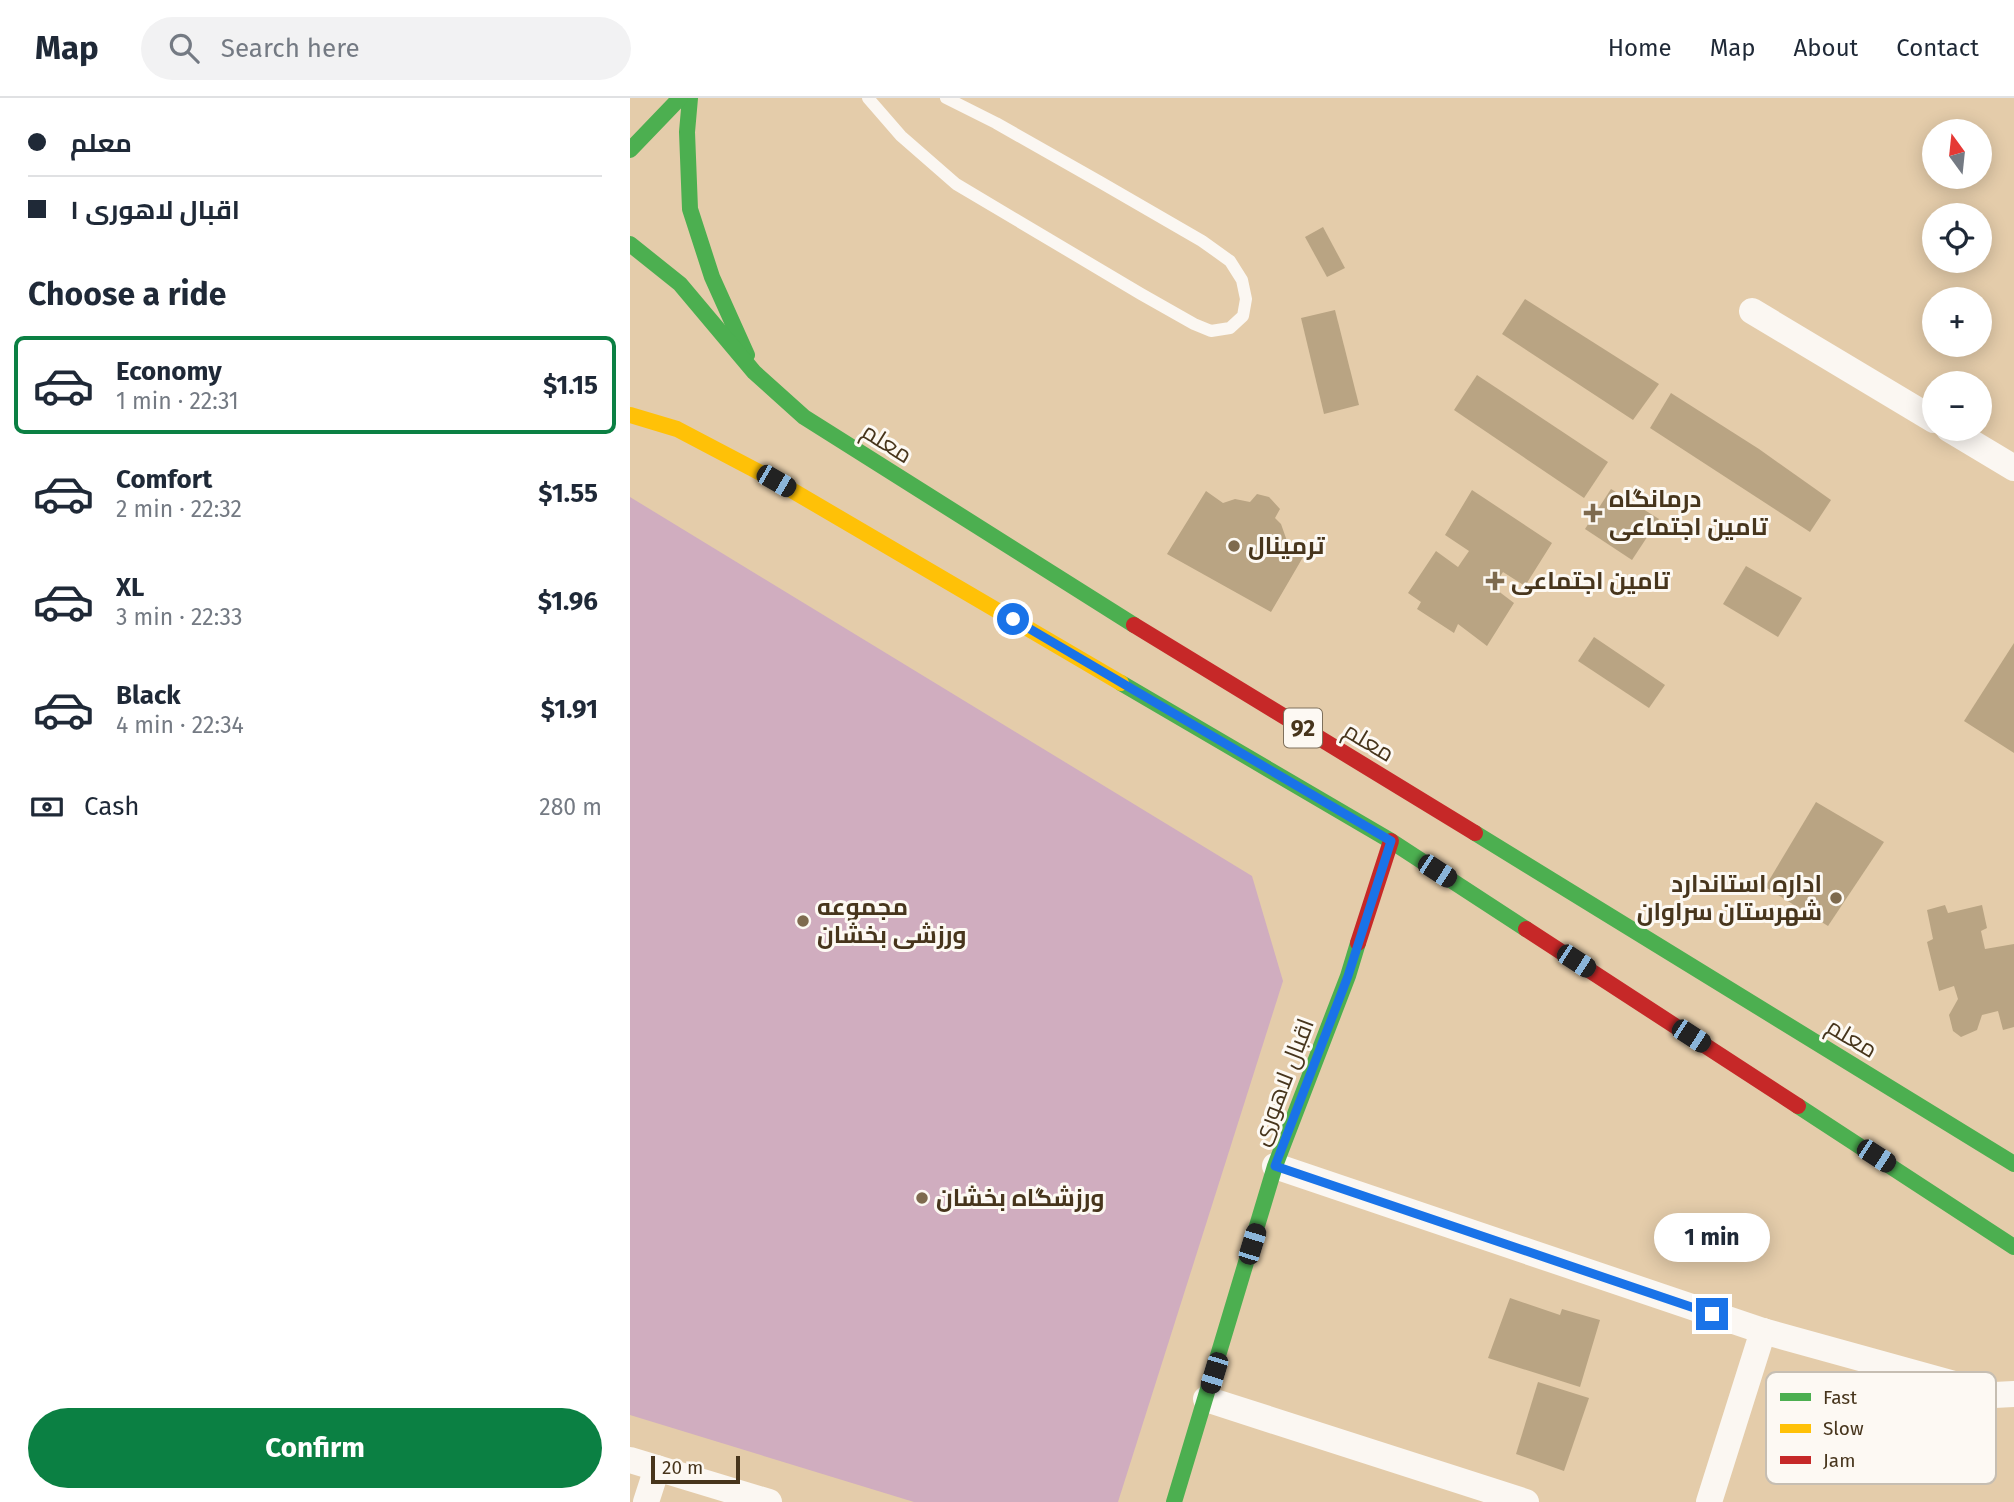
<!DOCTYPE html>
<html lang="en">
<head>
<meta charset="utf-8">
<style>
	body { margin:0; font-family:"Fira Sans",Cairo,sans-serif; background:#f2f2f3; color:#1f2937; height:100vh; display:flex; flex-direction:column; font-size:26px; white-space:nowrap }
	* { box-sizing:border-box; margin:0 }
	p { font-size:23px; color:#747a83 }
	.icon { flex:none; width:38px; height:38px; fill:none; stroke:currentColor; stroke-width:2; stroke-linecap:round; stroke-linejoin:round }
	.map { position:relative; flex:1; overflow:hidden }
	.side { display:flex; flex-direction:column; background:#fff; width:630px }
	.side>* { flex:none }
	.banner { display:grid; align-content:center; height:154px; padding:0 28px; background:#fff }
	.needle { width:46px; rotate:345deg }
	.fabs { position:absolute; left:1292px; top:21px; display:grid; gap:14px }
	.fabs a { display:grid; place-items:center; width:70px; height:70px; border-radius:50%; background:#fff; box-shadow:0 4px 18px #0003; font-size:35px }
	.scale { position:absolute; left:21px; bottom:18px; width:89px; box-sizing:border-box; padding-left:7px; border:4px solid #47351c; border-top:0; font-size:19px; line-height:24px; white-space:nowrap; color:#47351c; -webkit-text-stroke:5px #fdf9f3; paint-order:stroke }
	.end { position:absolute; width:32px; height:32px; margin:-16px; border:9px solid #1a73e8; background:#fff; box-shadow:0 0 0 4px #fff }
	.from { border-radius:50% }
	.bubble { position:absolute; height:49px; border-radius:24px; background:#fff; box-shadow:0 4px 18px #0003; font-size:23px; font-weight:700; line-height:49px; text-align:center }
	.car { position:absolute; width:21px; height:42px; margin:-21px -10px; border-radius:9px; box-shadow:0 0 5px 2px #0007; background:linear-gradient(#222 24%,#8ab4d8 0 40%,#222 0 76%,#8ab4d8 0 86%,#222 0) }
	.banner b { display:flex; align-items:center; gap:24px; height:66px; font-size:26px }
	.banner b+b { border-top:2px solid #e0e1e3 }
	.banner i { width:18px; height:18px; background:#1f2937 }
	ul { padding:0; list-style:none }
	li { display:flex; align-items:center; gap:21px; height:98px; margin:0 14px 10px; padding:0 14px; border:4px solid transparent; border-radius:10px }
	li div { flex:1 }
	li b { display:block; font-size:26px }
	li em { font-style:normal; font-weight:700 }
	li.current { border-color:#0b8043 }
	li>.icon { width:63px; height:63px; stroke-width:1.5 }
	h2 { padding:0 28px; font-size:32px; line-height:84px }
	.pay { display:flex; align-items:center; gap:18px; height:77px; padding:0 28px; font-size:26px }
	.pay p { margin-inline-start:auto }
	.button { display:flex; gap:14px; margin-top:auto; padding:14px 28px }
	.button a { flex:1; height:80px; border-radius:42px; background:#0b8043; color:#fff; font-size:28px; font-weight:700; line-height:80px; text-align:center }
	header { display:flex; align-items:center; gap:42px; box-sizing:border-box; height:98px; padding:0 35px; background:#fff; border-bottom:2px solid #e0e1e3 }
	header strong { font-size:33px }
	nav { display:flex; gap:38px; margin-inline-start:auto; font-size:24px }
	.search { width:490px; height:63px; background:#f2f2f3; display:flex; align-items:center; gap:18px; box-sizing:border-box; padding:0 24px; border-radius:38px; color:#747a83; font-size:26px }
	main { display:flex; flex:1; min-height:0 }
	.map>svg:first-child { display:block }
</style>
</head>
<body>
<header>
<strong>Map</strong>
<div class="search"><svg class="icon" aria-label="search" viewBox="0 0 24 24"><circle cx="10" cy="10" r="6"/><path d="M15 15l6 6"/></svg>Search here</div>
<nav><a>Home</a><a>Map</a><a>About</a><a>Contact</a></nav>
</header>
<main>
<section class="side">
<div class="banner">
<b><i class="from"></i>معلم</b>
<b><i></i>اقبال لاهوری ۱</b>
</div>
<h2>Choose a ride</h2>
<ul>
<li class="current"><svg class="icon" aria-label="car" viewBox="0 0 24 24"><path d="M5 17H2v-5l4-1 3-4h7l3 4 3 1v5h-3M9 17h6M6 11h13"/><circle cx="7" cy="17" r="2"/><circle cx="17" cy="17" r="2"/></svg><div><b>Economy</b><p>1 min · 22:31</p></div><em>$1.15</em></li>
<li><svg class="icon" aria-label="car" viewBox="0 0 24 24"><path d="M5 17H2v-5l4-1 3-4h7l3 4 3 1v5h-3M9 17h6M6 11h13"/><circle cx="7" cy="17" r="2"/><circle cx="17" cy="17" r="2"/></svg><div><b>Comfort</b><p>2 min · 22:32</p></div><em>$1.55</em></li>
<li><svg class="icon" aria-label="car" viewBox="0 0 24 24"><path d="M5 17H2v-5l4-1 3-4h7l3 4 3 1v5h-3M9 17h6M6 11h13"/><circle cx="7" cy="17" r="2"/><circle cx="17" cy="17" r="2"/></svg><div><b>XL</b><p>3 min · 22:33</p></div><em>$1.96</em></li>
<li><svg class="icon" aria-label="car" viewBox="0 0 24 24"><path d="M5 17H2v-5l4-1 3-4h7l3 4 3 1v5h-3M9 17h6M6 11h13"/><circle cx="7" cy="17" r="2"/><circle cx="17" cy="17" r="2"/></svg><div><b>Black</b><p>4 min · 22:34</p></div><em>$1.91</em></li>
</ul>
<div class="pay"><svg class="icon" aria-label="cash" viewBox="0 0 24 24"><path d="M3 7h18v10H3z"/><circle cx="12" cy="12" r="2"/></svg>Cash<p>280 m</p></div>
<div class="button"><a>Confirm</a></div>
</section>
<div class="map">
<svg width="1384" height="1404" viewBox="0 0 1384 1404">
	<rect width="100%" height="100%" fill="#e4ccaa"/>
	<path fill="#d0adbf" d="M0,399L622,778L653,883L488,1404H284L0,1317Z"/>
	<g fill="#b9a483">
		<path d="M693,129L715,170L697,179L675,139Z"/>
		<path d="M895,201L1029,286L1003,322L872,236Z"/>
		<path d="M705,212L729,307L694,316L671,220Z"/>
		<path d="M847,277L978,364L954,400L824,312Z"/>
		<path d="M1041,295L1129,351L1201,402L1180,434L1020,330Z"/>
		<path d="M981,391L1029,421L1002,462L955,431Z"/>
		<path d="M842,392L922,445L895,488L873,474L863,489L884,505L857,548L828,526L824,535L787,511L791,504L778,495L806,453L828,469L839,453L815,437Z"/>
		<path d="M576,393L593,405L605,401L620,404L627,396L639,399L650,411L645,420L651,426L657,443L676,454L641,514L537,456Z"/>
		<path d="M1116,468L1172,500L1148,539L1093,506Z"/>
		<path d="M964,539L1035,587L1019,610L948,563Z"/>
		<path d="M1384,545V655L1334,623Z"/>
		<path d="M1186,704L1254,744L1198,828L1135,789Z"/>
		<path d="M1315,807L1318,815L1352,807L1357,830L1351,833L1355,851L1384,846V929L1373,932L1368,913L1352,917L1347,932L1331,939L1323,933L1319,917L1328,901L1324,888L1309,893L1297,844L1303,841L1297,812Z"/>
		<path d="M880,1200L930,1217L932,1211L970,1222L950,1289L858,1260Z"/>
		<path d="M908,1284L959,1300L934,1373L886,1356Z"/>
	</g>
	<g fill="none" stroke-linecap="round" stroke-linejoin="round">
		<path stroke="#fbf7f2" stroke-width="12" d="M238,0L271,38L326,86L511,196L564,226L581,233L600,230L613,218L616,201L612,182L600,163L572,143L470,84L366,25L316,0"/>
		<g stroke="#fbf7f2" stroke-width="26">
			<path d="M1122,213L1304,322"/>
			<path d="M1319,331L1384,370"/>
			<path d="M645,1068L1133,1233L1364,1297L1384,1296"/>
			<path d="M576,1301L896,1404"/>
			<path d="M0,1362L139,1404"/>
			<path d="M16,1404L27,1370"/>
			<path d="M1079,1404L1133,1233"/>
		</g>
		<g stroke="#4caf50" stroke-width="16">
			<path d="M60,0L57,34L60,111L82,179L117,257"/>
			<path d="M0,52L50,0"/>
			<path d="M0,146L50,186L124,274L174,319L504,527"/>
			<path d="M491,585L761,743L896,831"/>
			<path d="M845,735L1384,1066"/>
			<path d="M1168,1008L1384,1149"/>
			<path d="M544,1404L645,1068L718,878L728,845"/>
		</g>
		<path stroke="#ffc107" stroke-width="16" d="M0,317L47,331L146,383L491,585"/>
		<g stroke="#c62828" stroke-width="16">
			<path d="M504,527L845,735"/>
			<path d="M896,831L1168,1008"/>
			<path d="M728,845L761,743"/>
		</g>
	</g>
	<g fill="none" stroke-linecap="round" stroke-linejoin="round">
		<path stroke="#1a73e8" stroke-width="9" d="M383,521L761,743L718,878L645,1068L1082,1216"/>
	</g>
	<g fill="#7e6a4e" stroke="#fdf9f3" stroke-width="2.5">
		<path d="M959.5 404.5h7v7h7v7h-7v7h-7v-7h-7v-7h7z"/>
		<circle cx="604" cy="448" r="7"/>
		<path d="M861.5 472.5h7v7h7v7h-7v7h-7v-7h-7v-7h7z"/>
		<circle cx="1206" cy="800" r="7"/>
		<circle cx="173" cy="823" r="7"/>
		<circle cx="292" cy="1100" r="7"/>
	</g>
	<g text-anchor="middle" stroke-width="6" stroke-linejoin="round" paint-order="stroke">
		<rect fill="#fdf9f3" stroke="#7e705c" stroke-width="2" x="654" y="610.5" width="38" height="39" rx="5"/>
		<g font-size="23" font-weight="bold" fill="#47351c">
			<text x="673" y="638">92</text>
		</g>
		<g font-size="24" fill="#47351c" stroke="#fdf9f3">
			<text transform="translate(257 345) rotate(32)" y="8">معلم</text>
			<text transform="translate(739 644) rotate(31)" y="8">معلم</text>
			<text transform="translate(1222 940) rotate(31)" y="8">معلم</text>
			<text transform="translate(653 984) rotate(-69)" y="8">اقبال لاهوری</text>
		</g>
		<g font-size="24" font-weight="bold" fill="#47351c" stroke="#fdf9f3" text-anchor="start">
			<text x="979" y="409">درمانگاه<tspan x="979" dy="28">تامین اجتماعی</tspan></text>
			<text x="618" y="456">ترمینال</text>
			<text x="881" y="491">تامین اجتماعی</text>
			<text x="1192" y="794" text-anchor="end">اداره استاندارد<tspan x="1192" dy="28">شهرستان سراوان</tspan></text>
			<text x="187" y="817">مجموعه<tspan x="187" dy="28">ورزشی بخشان</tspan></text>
			<text x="306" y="1108">ورزشگاه بخشان</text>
		</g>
	</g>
	<rect x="1136" y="1274" width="230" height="112" rx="10" fill="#fdf9f3" stroke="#c6beb2" stroke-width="2"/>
	<rect x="1150" y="1295" width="31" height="8" fill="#4caf50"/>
	<rect x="1150" y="1326" width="31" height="9" fill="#ffc107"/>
	<rect x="1150" y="1358" width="31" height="8" fill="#c62828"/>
	<g font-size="19" fill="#47351c">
		<text x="1193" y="1306">Fast</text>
		<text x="1193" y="1337">Slow</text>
		<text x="1193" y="1369">Jam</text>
	</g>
</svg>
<div class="fabs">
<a><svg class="needle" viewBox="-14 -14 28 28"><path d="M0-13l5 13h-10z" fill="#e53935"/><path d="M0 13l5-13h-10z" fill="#747a83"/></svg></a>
<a><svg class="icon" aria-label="locate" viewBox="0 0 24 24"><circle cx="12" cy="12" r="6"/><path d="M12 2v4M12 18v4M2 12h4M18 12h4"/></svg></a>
<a>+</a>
<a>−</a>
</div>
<div class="scale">20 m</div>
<i class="end from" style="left:383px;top:521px"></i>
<i class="end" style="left:1082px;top:1216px"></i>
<div class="bubble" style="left:1024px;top:1115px;width:116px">1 min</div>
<i class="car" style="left:146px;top:383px;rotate:120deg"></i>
<i class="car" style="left:807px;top:773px;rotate:123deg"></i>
<i class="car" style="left:946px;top:863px;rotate:123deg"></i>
<i class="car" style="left:1061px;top:938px;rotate:123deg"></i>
<i class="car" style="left:1246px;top:1058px;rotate:123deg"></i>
<i class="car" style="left:622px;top:1146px;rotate:17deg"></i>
<i class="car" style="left:584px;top:1275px;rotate:197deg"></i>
</div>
</main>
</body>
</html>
